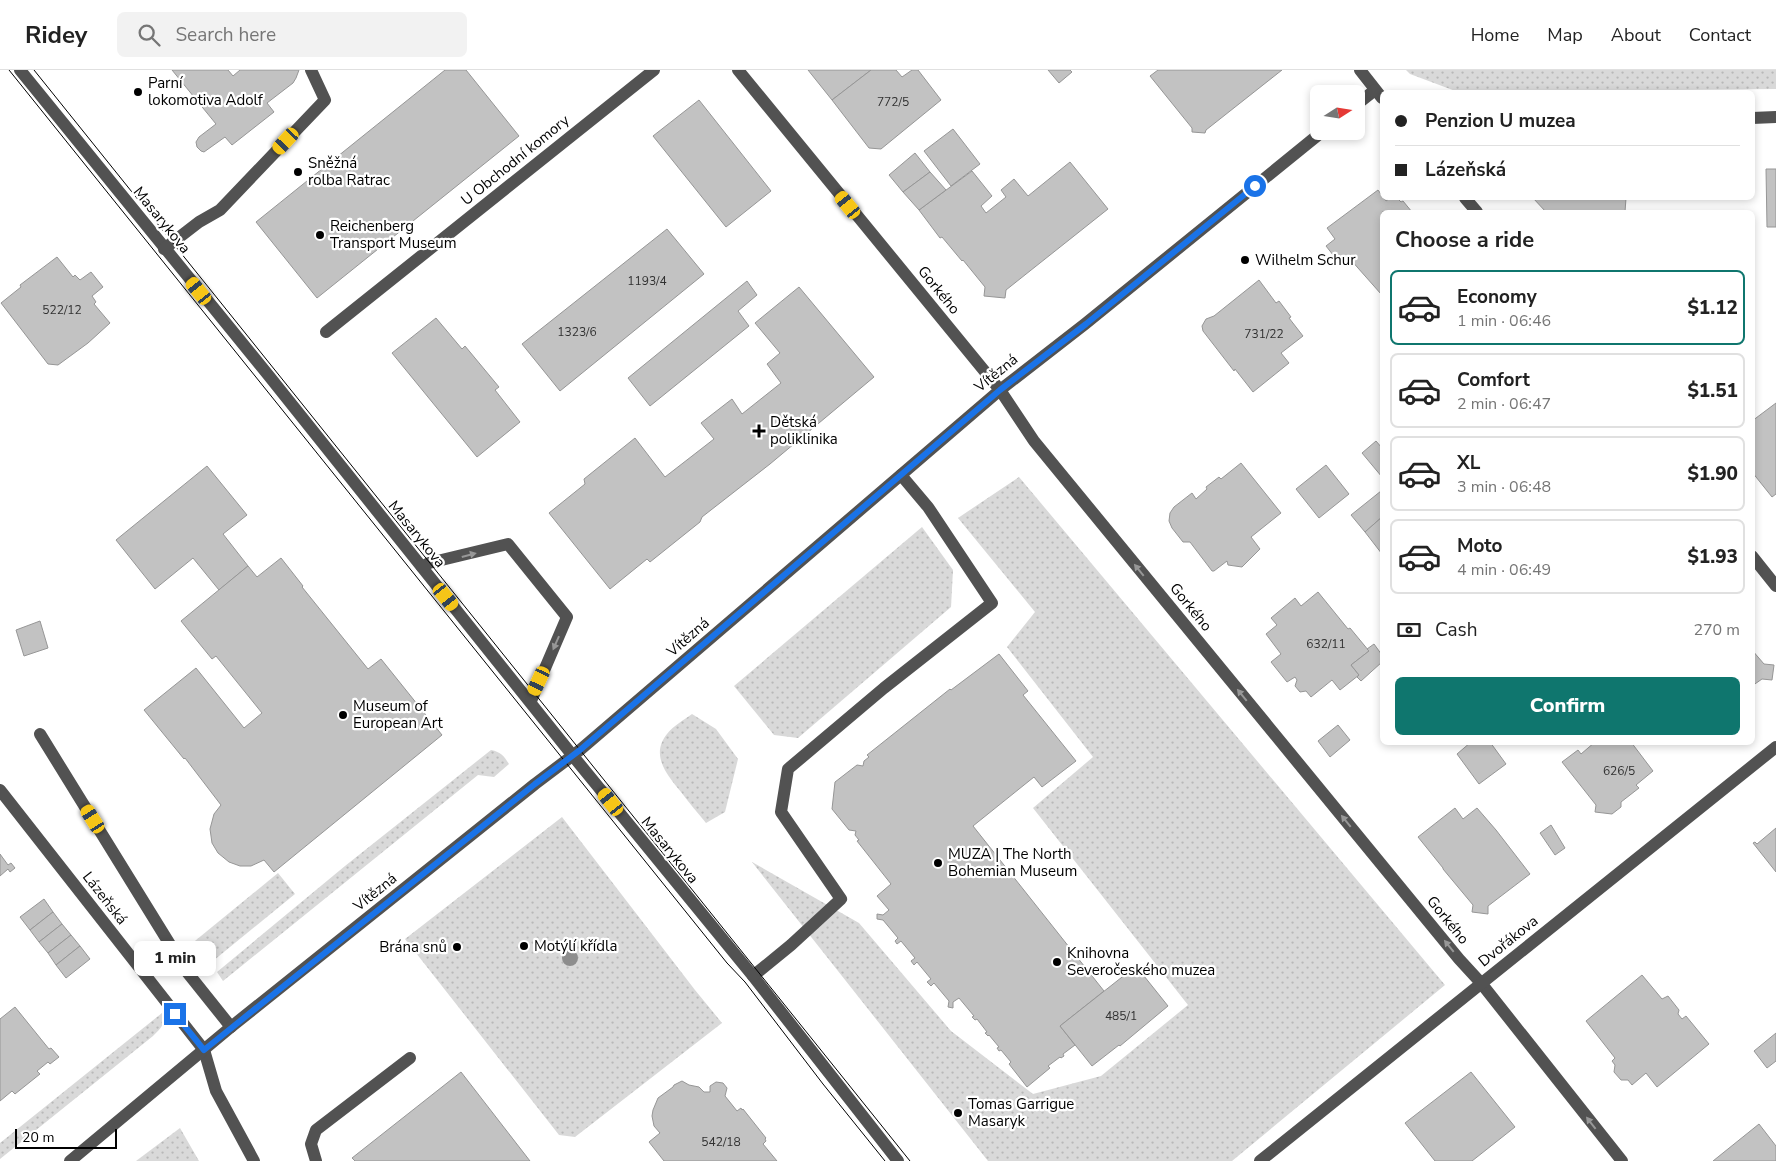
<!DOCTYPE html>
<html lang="en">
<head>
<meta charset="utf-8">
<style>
	body { margin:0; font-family:"Nunito Sans",sans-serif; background:#f2f2f2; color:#222; height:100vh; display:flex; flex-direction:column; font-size:19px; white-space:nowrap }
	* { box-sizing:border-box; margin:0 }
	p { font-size:16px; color:#767676 }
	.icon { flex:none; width:28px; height:28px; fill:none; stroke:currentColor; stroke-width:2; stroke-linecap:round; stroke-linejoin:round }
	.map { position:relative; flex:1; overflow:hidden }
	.panel { position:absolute; left:1380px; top:140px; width:375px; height:535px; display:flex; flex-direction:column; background:#fff; border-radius:8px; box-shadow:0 2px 8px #0003 }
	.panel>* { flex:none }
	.hud { position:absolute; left:1380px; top:20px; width:375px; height:110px; border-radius:8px; box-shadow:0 2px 8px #0003; display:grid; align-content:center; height:110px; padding:0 15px; background:#fff }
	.needle { width:32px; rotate:78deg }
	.fabs { position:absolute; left:1310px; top:15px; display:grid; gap:10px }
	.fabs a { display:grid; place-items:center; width:55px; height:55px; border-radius:8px; background:#fff; box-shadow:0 2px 8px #0003; font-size:25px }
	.scale { position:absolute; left:15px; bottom:12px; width:102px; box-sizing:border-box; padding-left:5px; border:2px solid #000; border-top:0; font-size:14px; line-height:18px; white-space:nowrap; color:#000; -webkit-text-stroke:4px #fff; paint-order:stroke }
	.end { position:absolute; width:22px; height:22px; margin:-11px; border:6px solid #1a73e8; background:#fff; box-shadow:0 0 0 2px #fff }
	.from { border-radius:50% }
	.bubble { position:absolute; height:35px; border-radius:8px; background:#fff; box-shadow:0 2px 8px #0003; font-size:16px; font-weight:800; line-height:35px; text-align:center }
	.car { position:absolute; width:15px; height:30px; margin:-15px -8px; border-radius:6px; box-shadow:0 0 4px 1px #0007; background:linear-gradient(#f5c518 24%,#345 0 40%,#f5c518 0 76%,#345 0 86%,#f5c518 0) }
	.hud b { display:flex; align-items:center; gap:18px; height:48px; font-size:19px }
	.hud b+b { border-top:1px solid #e0e0e0 }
	.hud i { width:12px; height:12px; background:#222 }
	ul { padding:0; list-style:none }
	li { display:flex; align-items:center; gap:15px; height:75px; margin:0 10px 8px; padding:0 5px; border:2px solid #e0e0e0; border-radius:8px }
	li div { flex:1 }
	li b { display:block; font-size:19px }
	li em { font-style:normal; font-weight:800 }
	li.on { border-color:#0f766e }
	li>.icon { width:45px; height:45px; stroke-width:1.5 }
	h2 { padding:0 15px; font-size:22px; line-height:60px }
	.pay { display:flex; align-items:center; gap:12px; height:55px; padding:0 15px; font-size:19px }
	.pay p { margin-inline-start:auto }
	.button { display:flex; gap:10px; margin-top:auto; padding:10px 15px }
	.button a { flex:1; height:58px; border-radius:8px; background:#0f766e; color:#fff; font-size:20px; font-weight:800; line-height:58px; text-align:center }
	header { display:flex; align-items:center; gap:30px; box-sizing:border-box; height:70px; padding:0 25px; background:#fff; border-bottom:1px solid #e0e0e0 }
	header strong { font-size:24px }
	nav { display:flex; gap:28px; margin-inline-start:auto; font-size:18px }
	.search { width:350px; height:45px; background:#f2f2f2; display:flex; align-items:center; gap:12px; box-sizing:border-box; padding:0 18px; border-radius:8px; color:#767676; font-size:19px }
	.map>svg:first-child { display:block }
</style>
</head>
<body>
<header>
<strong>Ridey</strong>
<div class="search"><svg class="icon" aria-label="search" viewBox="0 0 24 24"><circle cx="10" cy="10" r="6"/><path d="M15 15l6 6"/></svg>Search here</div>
<nav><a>Home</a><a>Map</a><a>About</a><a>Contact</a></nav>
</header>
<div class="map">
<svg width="1776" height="1091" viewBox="0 0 1776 1091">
	<defs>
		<pattern id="grass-dots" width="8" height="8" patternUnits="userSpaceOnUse" patternTransform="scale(1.25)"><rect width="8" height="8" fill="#d9d9d9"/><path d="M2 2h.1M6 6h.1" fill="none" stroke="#b8b8b8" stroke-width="1.8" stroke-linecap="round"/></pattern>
	</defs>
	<rect width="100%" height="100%" fill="#fff"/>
	<g fill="url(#grass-dots)">
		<path d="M1406,0H1776V19L1458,22L1410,4Z"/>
		<path d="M1019,407L1445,915L1232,1091H988L752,792L859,853L951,961L1033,1024L1101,1006L1188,935L1033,738L1093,687L1007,577L1035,542L958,448Z"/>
		<path d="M922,457L953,500L951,537L798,668L774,665L734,616Z"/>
		<path d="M692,644L716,659L738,689L725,742L706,753C698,743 689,733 681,722C667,705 650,685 667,664C673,656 684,650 692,644Z"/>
		<path d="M491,680C501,682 504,686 509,694L494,707L478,705L223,911L217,902L345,796Z"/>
		<path d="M562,747L695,920L722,953L575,1067L559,1065L405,869Z"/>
		<path d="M278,803L295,824L208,895L190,875Z"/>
		<path d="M162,943C167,953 160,959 153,966L0,1089V1073Z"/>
		<path d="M180,1058L199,1091H136Z"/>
	</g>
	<g fill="#c2c2c2" stroke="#969696">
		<path d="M172,0H228L233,6L240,0H299L296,8L293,13L267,33L274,42L232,75L225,67L204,82L201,81L197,77L196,72L199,67L216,54Z"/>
		<path d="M445,0H466L519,66L317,228L256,152Z"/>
		<path d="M808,0H871L832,30Z"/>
		<path d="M871,0H896L902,7L912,0H918L941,30L881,79L869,78L832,30Z"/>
		<path d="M1048,0H1070L1072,2L1059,13Z"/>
		<path d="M1158,0H1282L1206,60L1205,63L1192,62V58L1150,6Z"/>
		<path d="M699,30L771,121L726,157L653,66Z"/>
		<path d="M953,59L980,94L951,116L924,81Z"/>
		<path d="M915,83L930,102L903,122L889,105Z"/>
		<path d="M1070,92L1108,139L1006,220L1005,228L984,226L985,217L963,190L962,191L942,167L940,168L919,140L972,101L992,126L981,136L986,143L1006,127L1001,120L1014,109L1028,126Z"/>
		<path d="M1766,99H1776V157H1767Z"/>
		<path d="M930,102L946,120L919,140L903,122Z"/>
		<path d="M1378,120L1386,131L1390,128H1397L1401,132L1403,131L1412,142H1382V223L1381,224L1350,189L1341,195L1326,176L1335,169L1327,158Z"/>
		<path d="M1533,128H1626L1625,142H1546Z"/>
		<path d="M667,159L704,204L560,321L522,274Z"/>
		<path d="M57,187L73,207L75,205L80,210L91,202L103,217L92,226L96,232L94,234L110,253L88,273L58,295L48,294L1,233L21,217L20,215Z"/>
		<path d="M1259,210L1276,233L1279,231L1291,247L1289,248L1303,266L1281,283L1289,293L1253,322L1235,299L1234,301L1203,261L1202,256L1206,249L1214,246Z"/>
		<path d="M747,211L757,225L738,241L749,256L650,336L628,308Z"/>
		<path d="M799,217L874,307L770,394L702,447L700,452L650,492L647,489L610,519L549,443L585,414L584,409L635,368L665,407L714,369L701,353L732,329L742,344L781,313L767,294L780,283L755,253Z"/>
		<path d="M436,248L462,279L465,276L499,317L495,320L520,352L477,387L392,283Z"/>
		<path d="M1776,333V424L1772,427L1752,402V351Z"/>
		<path d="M1376,371L1382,378V407L1362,383Z"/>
		<path d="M1241,393L1281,443L1251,467L1260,479L1242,497L1228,495L1227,491L1214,501H1212L1190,472H1183L1172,458L1169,451L1170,443L1174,437L1192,423L1196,429L1207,419L1206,417L1219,407L1221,409Z"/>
		<path d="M1326,395L1349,424L1319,448L1296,419Z"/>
		<path d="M207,396L247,445L223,464L248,496L219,520L193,488L155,519L116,470Z"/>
		<path d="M1381,421L1382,423V447L1365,462L1351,445Z"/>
		<path d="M1382,447V484L1365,462Z"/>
		<path d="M281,488L303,516L302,517L368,599L381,589L442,665L274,802L264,790L251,796H240L229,792L218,783L212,773L210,759L214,744L221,735L185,688L184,689L144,640L196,598L244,658L262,643L216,586L212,589L181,551L248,496L257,507Z"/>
		<path d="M1318,522L1348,559L1350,558L1369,581L1351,595L1359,605L1340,620L1332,610L1311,627L1306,621L1300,622L1295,616L1297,610L1295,607L1287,612L1271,592L1281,584L1266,564L1277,555L1271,548L1295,528L1301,536Z"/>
		<path d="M40,551L48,578L24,586L16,560Z"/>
		<path d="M1374,574L1382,585V592L1361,611L1357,607L1359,605L1351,595L1369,581L1367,579Z"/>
		<path d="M1752,580L1764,594L1774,595L1772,610L1762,609L1752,616Z"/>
		<path d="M999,584L1028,621L1023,625L1076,691L1042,717L1034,707L973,756L1104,921L1060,956L1075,975L1063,984L1064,986L1061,988L1060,987L1048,996L1050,998L1027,1017L1009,994L1011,992L1001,980L999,981L997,978L999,977L989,965L988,966L985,963L987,962L977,949L975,950L972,947L974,946L959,928L953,932V938L948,937L949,931L934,913L931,916L927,912L931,909L917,892L914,895L911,891L915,888L901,871L897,874L895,871L898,868L883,850L877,849V844L883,845L889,840L877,826L891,814L857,771L859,770L855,765L856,761L849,760L832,739L835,712L857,695L863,696L864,691L869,687L867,685L950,619L951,620Z"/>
		<path d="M1338,655L1350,670L1330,687L1318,671Z"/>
		<path d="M1471,672H1490L1506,694L1479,714L1457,684Z"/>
		<path d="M1595,672H1631L1653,701L1636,715L1639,718L1621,732V737L1612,744L1595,742L1596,735L1562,692L1578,680L1581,684Z"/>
		<path d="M1455,738L1463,749L1477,738L1496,760L1530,804L1488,836V844L1472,842L1473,835L1443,799V798L1418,767Z"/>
		<path d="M1551,755L1565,778L1555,785L1540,763Z"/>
		<path d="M1776,758V802L1753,773L1755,772L1757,774Z"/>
		<path d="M0,784L8,795L11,793L15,798L10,802L8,799L0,806Z"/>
		<path d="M44,829L53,842L30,860L20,847Z"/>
		<path d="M53,842L62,854L39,872L30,860Z"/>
		<path d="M62,854L71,865L48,883L39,872Z"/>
		<path d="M71,865L80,876L56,895L48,883Z"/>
		<path d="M80,876L90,889L66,908L56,895Z"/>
		<path d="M1136,896L1168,936L1120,976L1119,975L1092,996L1060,956Z"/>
		<path d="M1642,905L1662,929L1668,926L1679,940L1678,944L1682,949L1686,946L1709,974L1657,1017L1646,1003L1632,1015L1628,1010H1621L1614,1002L1615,995L1612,991L1615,988L1586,951Z"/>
		<path d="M15,937L49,979L51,978L59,987L50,994L48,992L37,1001L40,1004L15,1024L12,1021L0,1031V949Z"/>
		<path d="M1776,963V991L1767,998L1754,981Z"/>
		<path d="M461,1002L530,1091H355L352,1088Z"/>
		<path d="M1471,1002L1515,1057L1472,1091H1435L1405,1053Z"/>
		<path d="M682,1011L689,1015L699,1017L704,1022H710V1016L716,1012L723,1013L727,1018L725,1026L737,1041L741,1038L742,1040L743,1039L766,1068L765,1069L766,1071L763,1074L777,1091H664L649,1072L660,1063L654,1056L652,1046L653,1040L658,1028L673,1017L674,1015Z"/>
		<path d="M1759,1054L1776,1076V1091H1713Z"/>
	</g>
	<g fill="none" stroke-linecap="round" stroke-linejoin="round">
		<g stroke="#525252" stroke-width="12">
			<path d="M20,0L269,306L573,686L753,906L898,1091"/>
			<path d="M738,0L1000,320L1034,371L1459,889L1481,913L1622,1091"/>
			<path d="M1360,0L1382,28"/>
			<path d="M1356,35L1375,20"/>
			<path d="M1752,48L1776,47"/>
			<path d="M1465,128L1477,142"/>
			<path d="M164,179L199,152L220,140L325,30L311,0"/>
			<path d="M326,262L654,0"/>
			<path d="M1752,486L1776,516"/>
			<path d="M422,497L429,493L508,474L567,547L531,631"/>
			<path d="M40,664L187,902L231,957"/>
			<path d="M0,720L204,980L216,1021L254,1091"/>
			<path d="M753,906L791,875L841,829L781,742L788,699L884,618L992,533L928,437L901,405"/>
			<path d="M70,1091L231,957L535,714L580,680L1000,320L1085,254L1323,61"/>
			<path d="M316,1091L311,1074L316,1060L410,988"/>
			<path d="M1260,1091L1776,677"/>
		</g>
		<g stroke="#000" stroke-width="1">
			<path d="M9,0L727,893L745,912L823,1014L885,1091"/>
			<path d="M34,0L910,1091"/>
		</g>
	</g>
	<circle fill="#8d8d8d" cx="570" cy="888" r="8"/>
	<defs><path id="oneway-solid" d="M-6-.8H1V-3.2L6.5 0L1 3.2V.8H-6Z" transform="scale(1.25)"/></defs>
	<g fill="#979797">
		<use href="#oneway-solid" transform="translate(469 485) rotate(-15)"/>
		<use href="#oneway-solid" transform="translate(1139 500) rotate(-129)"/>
		<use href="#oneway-solid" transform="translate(556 573) rotate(114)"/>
		<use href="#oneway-solid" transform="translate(1242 625) rotate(-129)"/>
		<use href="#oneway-solid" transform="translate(1346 751) rotate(-129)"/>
		<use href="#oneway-solid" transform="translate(1449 876) rotate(-129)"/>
		<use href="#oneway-solid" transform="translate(1591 1053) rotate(-128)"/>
	</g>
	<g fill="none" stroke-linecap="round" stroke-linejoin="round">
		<path stroke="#1a73e8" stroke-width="6" d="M175,944L204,980L535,714L580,680L1000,320L1086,254L1255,116"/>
	</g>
	<g fill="#000" stroke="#fff" stroke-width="2">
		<circle cx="138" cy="22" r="5"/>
		<circle cx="298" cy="102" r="5"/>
		<circle cx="320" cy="165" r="5"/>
		<circle cx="1245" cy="190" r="5"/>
		<path d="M756.5 353.5h5v5h5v5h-5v5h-5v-5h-5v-5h5z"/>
		<circle cx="343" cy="645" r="5"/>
		<circle cx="938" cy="793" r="5"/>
		<circle cx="524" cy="876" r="5"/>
		<circle cx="457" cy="877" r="5"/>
		<circle cx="1057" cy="892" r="5"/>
		<circle cx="958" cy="1043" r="5"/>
	</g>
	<g text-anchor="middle" stroke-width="4.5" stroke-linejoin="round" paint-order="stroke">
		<g font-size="12" fill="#303030">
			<text x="893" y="36">772/5</text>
			<text x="647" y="215">1193/4</text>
			<text x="62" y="244">522/12</text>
			<text x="577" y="266">1323/6</text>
			<text x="1264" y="268">731/22</text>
			<text x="1326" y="578">632/11</text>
			<text x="1619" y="705">626/5</text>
			<text x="1121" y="950">485/1</text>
			<text x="721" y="1076">542/18</text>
		</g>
		<g font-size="15" fill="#000" stroke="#fff" text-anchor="start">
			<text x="148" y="18">Parní<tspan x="148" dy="17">lokomotiva Adolf</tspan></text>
			<text x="308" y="98">Sněžná<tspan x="308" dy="17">rolba Ratrac</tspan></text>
			<text x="330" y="161">Reichenberg<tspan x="330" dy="17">Transport Museum</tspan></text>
			<text x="1255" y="195">Wilhelm Schur</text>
			<text x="770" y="357">Dětská<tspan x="770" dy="17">poliklinika</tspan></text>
			<text x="353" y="641">Museum of<tspan x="353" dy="17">European Art</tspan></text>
			<text x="948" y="789">MUZA | The North<tspan x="948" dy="17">Bohemian Museum</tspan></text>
			<text x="534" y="881">Motýlí křídla</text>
			<text x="447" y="882" text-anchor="end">Brána snů</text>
			<text x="1067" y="888">Knihovna<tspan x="1067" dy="17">Severočeského muzea</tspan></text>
			<text x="968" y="1039">Tomas Garrigue<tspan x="968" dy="17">Masaryk</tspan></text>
		</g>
		<g font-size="15" fill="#000" stroke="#fff">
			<text transform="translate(515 90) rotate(-39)" y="5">U Obchodní komory</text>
			<text transform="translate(162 150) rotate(51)" y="5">Masarykova</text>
			<text transform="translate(939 220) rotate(51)" y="5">Gorkého</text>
			<text transform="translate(996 303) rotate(-39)" y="5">Vítězná</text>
			<text transform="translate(417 464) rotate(51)" y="5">Masarykova</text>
			<text transform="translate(1191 537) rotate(51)" y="5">Gorkého</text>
			<text transform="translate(688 567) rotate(-41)" y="5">Vítězná</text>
			<text transform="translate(670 780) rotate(51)" y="5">Masarykova</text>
			<text transform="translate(375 822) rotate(-39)" y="5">Vítězná</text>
			<text transform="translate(105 828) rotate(52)" y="5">Lázeňská</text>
			<text transform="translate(1448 850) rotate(51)" y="5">Gorkého</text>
			<text transform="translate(1508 871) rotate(-39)" y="5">Dvořákova</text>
		</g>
	</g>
</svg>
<div class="fabs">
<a><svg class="needle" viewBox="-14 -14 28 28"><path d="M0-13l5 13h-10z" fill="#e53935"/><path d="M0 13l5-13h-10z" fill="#767676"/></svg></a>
</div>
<div class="scale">20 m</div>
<i class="end from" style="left:1255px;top:116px"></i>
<i class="end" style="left:175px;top:944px"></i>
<div class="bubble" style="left:134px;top:871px;width:82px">1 min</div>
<i class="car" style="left:286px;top:71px;rotate:223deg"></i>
<i class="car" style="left:848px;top:135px;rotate:321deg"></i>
<i class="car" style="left:199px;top:221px;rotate:321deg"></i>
<i class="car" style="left:446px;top:527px;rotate:141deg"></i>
<i class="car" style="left:539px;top:611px;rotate:205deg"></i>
<i class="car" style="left:611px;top:732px;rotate:321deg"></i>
<i class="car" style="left:93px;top:749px;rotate:328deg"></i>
<div class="hud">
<b><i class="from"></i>Penzion U muzea</b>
<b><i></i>Lázeňská</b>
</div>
<section class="panel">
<h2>Choose a ride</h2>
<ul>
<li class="on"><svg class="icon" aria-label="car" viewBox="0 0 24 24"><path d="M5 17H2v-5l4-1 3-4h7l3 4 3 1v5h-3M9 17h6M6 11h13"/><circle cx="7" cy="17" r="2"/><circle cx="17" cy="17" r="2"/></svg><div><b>Economy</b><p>1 min · 06:46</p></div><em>$1.12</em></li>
<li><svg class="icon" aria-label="car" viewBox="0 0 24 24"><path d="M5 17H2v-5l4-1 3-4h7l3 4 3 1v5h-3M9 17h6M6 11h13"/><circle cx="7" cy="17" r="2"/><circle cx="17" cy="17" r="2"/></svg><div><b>Comfort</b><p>2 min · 06:47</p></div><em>$1.51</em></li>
<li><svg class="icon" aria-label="car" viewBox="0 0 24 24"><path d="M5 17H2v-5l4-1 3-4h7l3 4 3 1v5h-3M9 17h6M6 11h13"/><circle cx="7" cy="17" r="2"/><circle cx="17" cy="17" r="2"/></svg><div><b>XL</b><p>3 min · 06:48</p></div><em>$1.90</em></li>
<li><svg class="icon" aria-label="car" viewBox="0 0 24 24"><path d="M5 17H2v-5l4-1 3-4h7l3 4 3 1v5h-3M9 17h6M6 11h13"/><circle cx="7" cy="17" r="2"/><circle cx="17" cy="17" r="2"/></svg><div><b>Moto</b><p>4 min · 06:49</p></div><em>$1.93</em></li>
</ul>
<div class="pay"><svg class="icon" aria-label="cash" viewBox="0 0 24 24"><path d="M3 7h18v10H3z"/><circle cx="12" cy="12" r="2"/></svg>Cash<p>270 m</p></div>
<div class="button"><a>Confirm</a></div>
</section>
</div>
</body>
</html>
